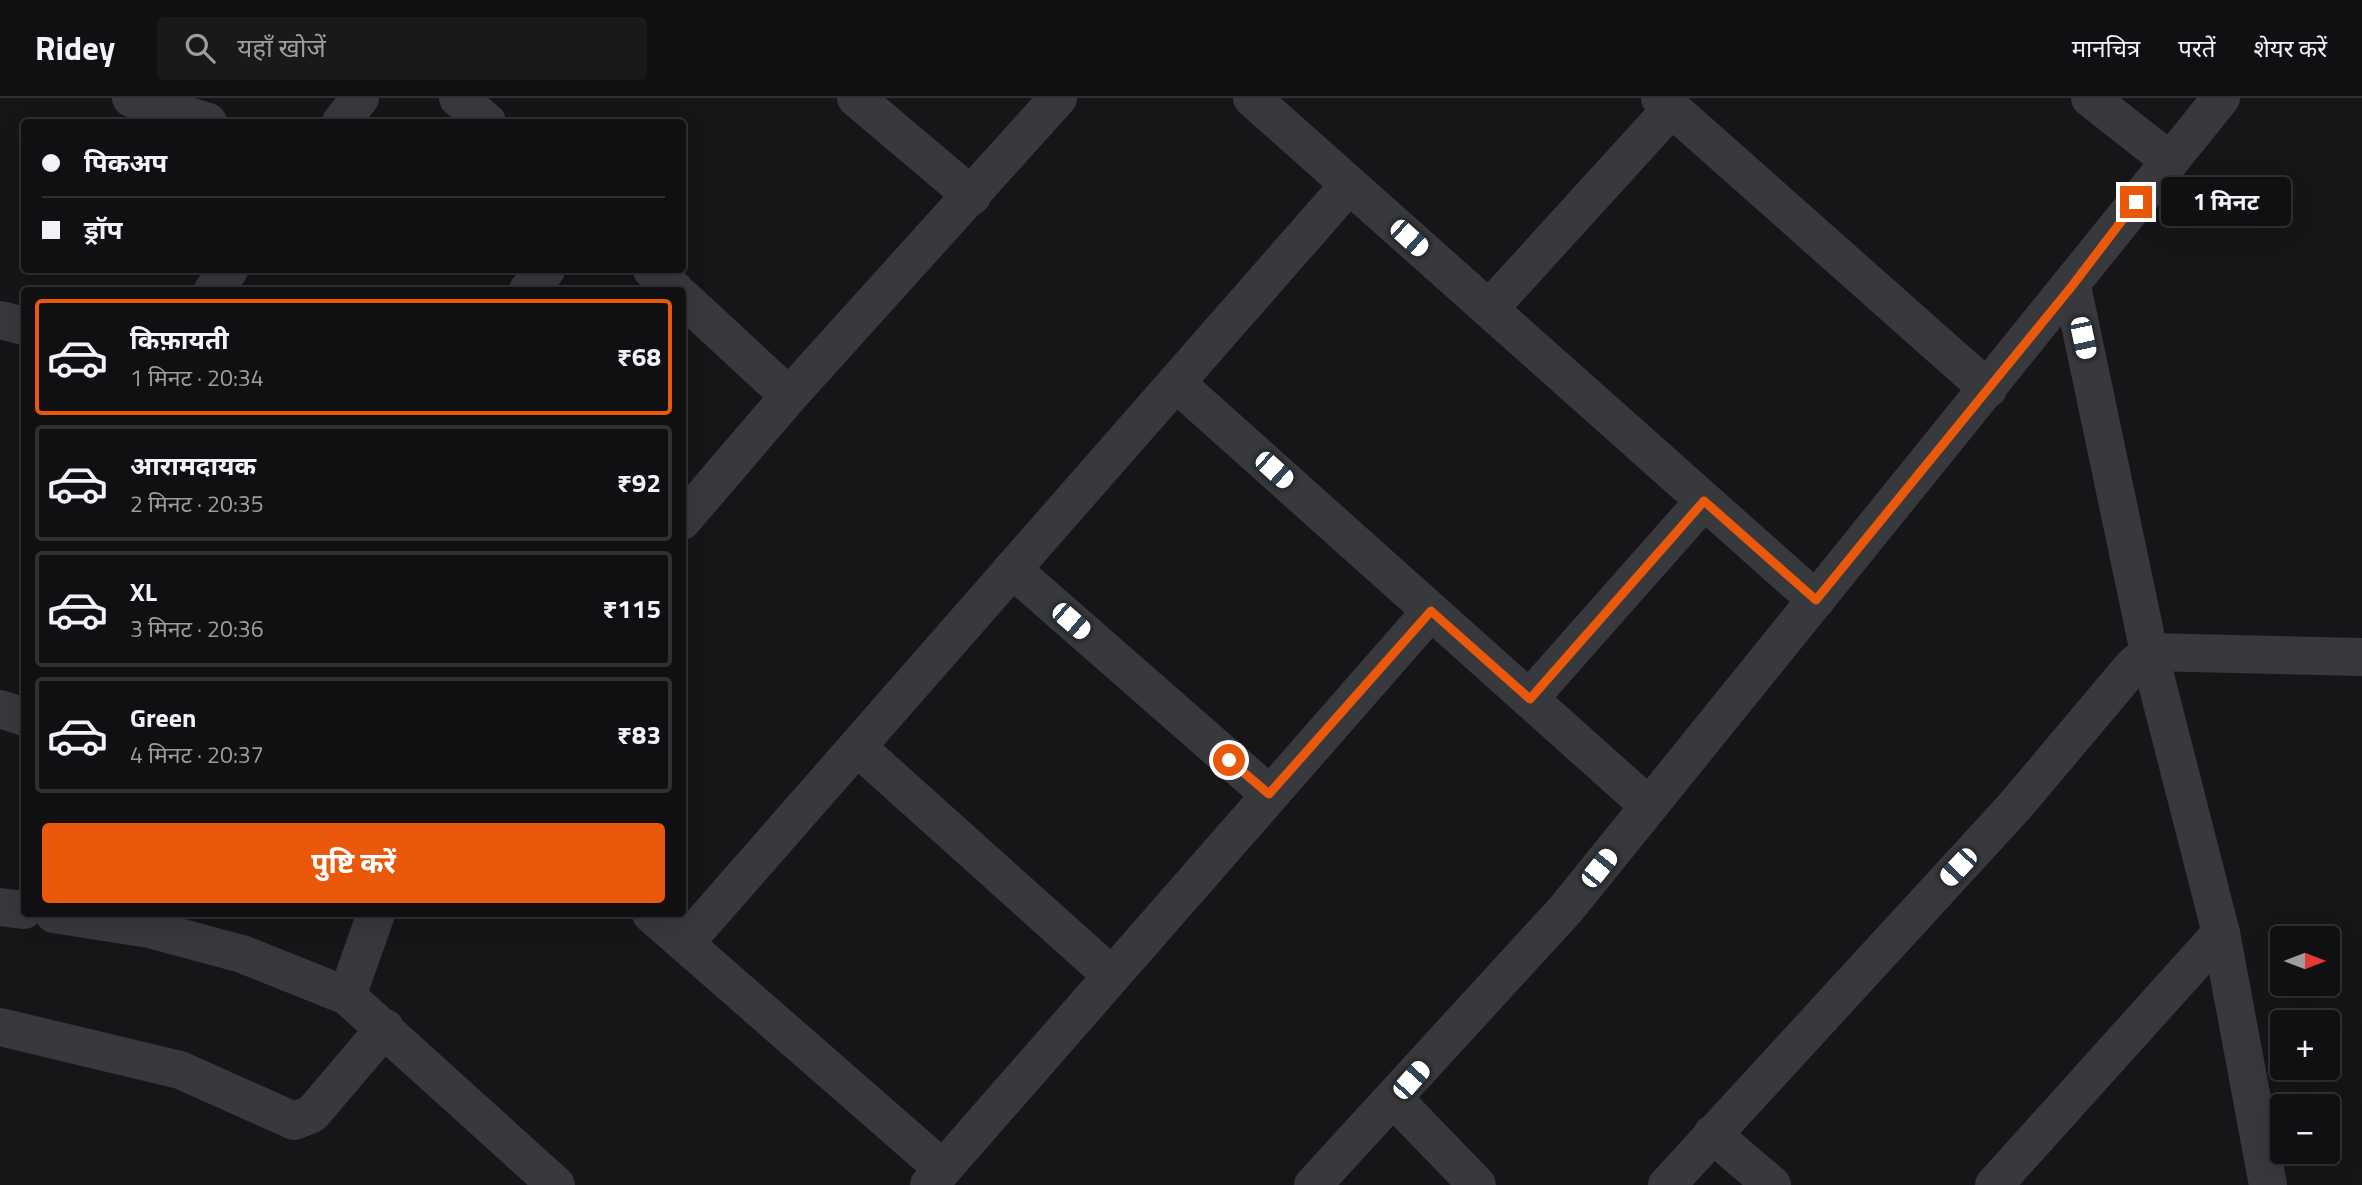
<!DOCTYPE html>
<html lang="hi">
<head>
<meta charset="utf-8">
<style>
	body { margin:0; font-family:"Titillium Web","Noto Sans Devanagari",sans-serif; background:#19191b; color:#f1f3f6; height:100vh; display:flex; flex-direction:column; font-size:26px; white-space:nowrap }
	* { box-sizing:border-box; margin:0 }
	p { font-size:23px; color:#9c9d9f }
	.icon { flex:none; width:38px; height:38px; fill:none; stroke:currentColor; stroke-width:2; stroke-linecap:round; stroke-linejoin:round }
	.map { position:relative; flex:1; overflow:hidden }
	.panel { position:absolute; left:21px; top:189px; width:665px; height:630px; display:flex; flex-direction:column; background:#101012; border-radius:7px; box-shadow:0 7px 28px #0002,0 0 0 2px #303032 }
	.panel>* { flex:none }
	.banner { position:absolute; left:21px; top:21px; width:665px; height:154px; border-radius:7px; box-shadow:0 7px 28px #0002,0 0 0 2px #303032; display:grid; align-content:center; height:154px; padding:0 21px; background:#101012 }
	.needle { width:46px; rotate:90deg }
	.buttons { position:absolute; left:2270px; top:828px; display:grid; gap:14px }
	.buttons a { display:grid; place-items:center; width:70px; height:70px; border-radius:7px; background:#101012; box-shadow:0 7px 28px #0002,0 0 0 2px #303032; font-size:35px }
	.end { position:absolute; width:32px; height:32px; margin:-16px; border:9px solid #ea580c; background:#fff; box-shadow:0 0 0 4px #fff }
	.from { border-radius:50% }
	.bubble { position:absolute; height:49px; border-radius:7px; background:#101012; box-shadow:0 7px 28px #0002,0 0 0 2px #303032; font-size:23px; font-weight:700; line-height:49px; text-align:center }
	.car { position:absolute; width:21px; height:42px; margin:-21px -10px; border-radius:9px; box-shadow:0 0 5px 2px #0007; background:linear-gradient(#fff 24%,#345 0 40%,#fff 0 76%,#345 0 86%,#fff 0) }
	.banner b { display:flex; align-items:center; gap:24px; height:66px; font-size:26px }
	.banner b+b { border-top:2px solid #303032 }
	.banner i { width:18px; height:18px; background:#f1f3f6 }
	ul { padding:12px 0 0; list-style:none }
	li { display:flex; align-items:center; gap:21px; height:116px; margin:0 14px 10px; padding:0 7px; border:4px solid #303032; border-radius:7px }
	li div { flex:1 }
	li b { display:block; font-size:26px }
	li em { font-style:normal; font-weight:700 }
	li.on { border-color:#ea580c }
	li>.icon { width:63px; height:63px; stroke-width:1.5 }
	.button { display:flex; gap:14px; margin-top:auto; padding:14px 21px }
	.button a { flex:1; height:80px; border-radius:7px; background:#ea580c; color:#fff; font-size:28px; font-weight:700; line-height:80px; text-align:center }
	header { display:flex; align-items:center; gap:42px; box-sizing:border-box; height:98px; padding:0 35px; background:#101012; border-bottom:2px solid #303032 }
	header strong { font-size:33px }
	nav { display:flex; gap:38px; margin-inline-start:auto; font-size:24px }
	.search { width:490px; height:63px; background:#19191b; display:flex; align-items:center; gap:18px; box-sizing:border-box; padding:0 24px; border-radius:7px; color:#9c9d9f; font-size:26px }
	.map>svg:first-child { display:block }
</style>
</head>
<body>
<header>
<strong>Ridey</strong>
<div class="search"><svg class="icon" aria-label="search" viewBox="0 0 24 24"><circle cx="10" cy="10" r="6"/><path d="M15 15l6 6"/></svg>यहाँ खोजें</div>
<nav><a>मानचित्र</a><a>परतें</a><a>शेयर करें</a></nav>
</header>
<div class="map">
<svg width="2362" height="1087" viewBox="0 0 2362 1087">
	<rect width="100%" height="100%" fill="#161618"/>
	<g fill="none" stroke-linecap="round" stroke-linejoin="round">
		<g stroke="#37393c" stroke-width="38">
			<path d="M131,0L208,24"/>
			<path d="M458,0L487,24"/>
			<path d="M856,0L972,98"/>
			<path d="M1252,0L1816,502"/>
			<path d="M1660,0L1988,291"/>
			<path d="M2090,0L2169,62"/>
			<path d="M341,24L360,0"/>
			<path d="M652,172L675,192"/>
			<path d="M2072,188L2149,554L2221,835L2268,1087"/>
			<path d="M213,192L229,172"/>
			<path d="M528,192L546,172"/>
			<path d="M682,199L789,298"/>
			<path d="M1489,211L1672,10"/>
			<path d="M0,222L24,228"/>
			<path d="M1176,285L1649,708"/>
			<path d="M682,423L789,298L1058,0"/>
			<path d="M1012,471L1269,696"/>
			<path d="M1529,601L1704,403"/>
			<path d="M0,611L24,619"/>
			<path d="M857,649L1111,877"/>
			<path d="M0,809L24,812"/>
			<path d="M54,816L149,831L242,856L347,898L556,1087"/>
			<path d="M651,816L943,1071"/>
			<path d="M685,845L1349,87"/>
			<path d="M347,898L376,816"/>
			<path d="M0,929L180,972L294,1023L312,1016L385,930"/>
			<path d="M1394,1001L1477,1087"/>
			<path d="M1712,1036L1772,1087"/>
			<path d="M929,1087L1431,513"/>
			<path d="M1313,1087L1566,811L2221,0"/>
			<path d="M1667,1087L2015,708L2132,569L2149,554L2362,559"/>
			<path d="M1994,1087L2221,835"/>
		</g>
	</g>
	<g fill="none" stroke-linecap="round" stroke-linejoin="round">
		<path stroke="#ea580c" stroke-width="9" d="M1229,662L1269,696L1431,513L1530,601L1704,403L1816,502L2072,188L2136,104"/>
	</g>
</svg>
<div class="buttons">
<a><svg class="needle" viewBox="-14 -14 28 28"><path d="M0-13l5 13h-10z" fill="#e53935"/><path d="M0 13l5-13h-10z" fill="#9c9d9f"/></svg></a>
<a>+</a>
<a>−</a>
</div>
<i class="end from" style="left:1229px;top:662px"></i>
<i class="end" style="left:2136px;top:104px"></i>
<div class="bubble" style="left:2161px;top:79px;width:130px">1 मिनट</div>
<i class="car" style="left:1409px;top:140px;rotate:132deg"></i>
<i class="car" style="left:2083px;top:240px;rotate:168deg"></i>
<i class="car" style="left:1274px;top:372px;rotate:132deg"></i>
<i class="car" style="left:1071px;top:523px;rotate:131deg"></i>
<i class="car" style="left:1958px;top:769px;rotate:223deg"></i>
<i class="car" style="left:1599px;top:770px;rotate:39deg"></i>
<i class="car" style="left:1411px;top:982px;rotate:42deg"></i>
<div class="banner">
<b><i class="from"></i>पिकअप</b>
<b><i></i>ड्रॉप</b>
</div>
<section class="panel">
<ul>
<li class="on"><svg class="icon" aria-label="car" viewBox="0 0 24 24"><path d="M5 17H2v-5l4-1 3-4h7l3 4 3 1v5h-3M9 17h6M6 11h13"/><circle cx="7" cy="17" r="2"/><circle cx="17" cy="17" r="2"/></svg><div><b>किफ़ायती</b><p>1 मिनट · 20:34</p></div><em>₹68</em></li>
<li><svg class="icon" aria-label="car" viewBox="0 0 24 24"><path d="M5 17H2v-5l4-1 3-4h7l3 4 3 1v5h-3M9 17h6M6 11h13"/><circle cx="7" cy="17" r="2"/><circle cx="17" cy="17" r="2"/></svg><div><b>आरामदायक</b><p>2 मिनट · 20:35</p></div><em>₹92</em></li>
<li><svg class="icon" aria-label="car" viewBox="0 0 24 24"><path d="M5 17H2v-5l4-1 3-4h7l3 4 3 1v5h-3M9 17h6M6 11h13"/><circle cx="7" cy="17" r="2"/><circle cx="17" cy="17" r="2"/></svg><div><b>XL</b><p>3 मिनट · 20:36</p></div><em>₹115</em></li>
<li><svg class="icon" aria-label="car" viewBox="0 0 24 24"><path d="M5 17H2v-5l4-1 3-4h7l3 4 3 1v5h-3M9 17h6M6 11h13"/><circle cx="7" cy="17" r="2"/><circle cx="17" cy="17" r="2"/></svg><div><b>Green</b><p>4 मिनट · 20:37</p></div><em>₹83</em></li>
</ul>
<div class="button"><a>पुष्टि करें</a></div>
</section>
</div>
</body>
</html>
